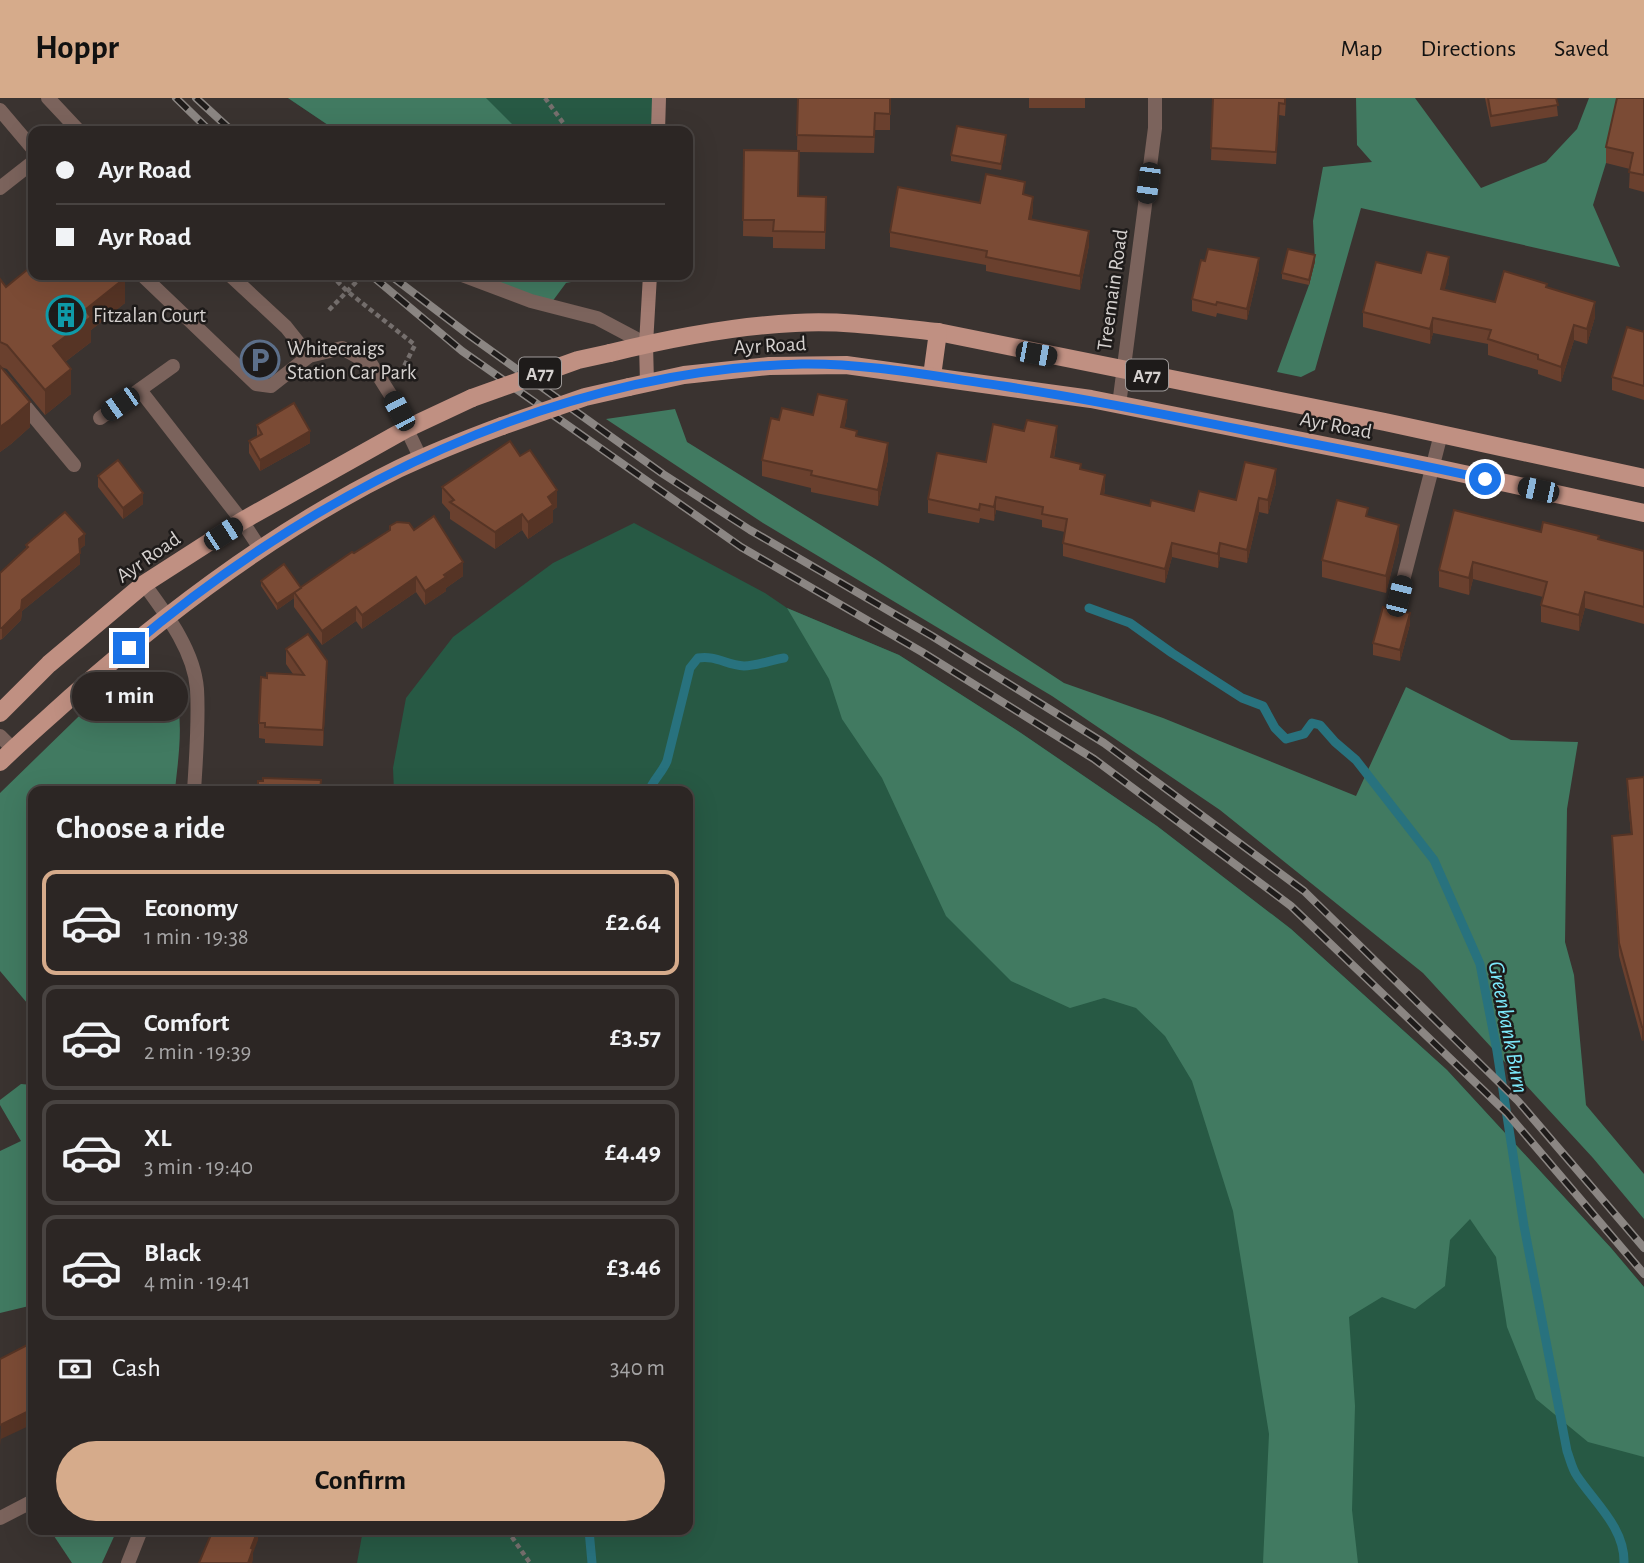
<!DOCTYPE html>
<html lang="en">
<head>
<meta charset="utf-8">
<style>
	body { margin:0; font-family:"Alegreya Sans",sans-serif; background:#342e2c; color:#f1f3f6; height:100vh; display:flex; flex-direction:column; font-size:26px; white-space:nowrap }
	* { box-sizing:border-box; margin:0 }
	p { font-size:23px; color:#a6a5a6 }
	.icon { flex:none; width:38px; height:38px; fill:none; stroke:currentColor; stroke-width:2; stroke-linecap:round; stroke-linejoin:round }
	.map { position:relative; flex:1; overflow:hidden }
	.panel { position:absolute; left:28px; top:688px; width:665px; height:749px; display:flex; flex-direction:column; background:#2c2624; border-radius:14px; box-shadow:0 7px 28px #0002,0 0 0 2px #484341 }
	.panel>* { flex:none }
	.hud { position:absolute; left:28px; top:28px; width:665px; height:154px; border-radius:14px; box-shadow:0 7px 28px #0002,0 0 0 2px #484341; display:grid; align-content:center; height:154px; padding:0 28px; background:#2c2624 }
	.end { position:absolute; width:32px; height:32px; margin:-16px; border:9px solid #1a73e8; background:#fff; box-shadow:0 0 0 4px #fff }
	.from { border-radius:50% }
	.bubble { position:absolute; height:49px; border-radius:24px; background:#2c2624; box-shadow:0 7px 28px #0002,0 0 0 2px #484341; font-size:23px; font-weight:600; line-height:49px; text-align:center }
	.car { position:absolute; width:21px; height:42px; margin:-21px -10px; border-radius:9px; box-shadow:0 0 5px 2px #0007; background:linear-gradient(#222 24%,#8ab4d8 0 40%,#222 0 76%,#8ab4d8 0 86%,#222 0) }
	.hud b { display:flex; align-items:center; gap:24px; height:66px; font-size:26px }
	.hud b+b { border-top:2px solid #484341 }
	.hud i { width:18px; height:18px; background:#f1f3f6 }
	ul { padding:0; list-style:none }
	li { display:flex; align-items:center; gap:21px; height:105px; margin:0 14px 10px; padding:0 14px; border:4px solid #484341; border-radius:14px }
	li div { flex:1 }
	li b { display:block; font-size:26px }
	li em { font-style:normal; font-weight:600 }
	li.selected { border-color:#d6ab8b }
	li>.icon { width:63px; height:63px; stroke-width:1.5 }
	h2 { padding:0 28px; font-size:32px; line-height:84px }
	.pay { display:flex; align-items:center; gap:18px; height:77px; padding:0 28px; font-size:26px }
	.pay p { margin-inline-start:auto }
	.cta { display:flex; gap:14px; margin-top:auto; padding:14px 28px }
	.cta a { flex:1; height:80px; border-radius:42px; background:#d6ab8b; color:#111; font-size:28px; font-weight:600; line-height:80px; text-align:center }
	header { display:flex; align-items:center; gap:42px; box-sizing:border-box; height:98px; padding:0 35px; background:#d6ab8b; color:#111 }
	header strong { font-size:33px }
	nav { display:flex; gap:38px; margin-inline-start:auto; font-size:24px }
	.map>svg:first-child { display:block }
</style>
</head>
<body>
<header>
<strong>Hoppr</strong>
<nav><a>Map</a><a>Directions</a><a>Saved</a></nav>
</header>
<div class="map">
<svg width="1644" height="1465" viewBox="0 0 1644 1465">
	<rect width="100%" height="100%" fill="#3a3330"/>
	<g fill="#275944">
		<path d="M288,0H659L658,33H337Z"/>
		<path d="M634,425L765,495L787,510L899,557L1021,635L1157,728L1291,831L1447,972L1611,1150L1644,1189V1465H357L363,1432H688V693H394L393,670L406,600L453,539L553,465Z"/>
	</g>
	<g fill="#417a61">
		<path d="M288,0H486L519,33H337Z"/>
		<path d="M1356,0H1415L1481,90L1546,64L1577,31L1589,0H1621L1606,65L1593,107L1620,169L1361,110L1315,272L1301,279L1277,274L1309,187L1315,163L1313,123L1323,69L1372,64L1357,47Z"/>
		<path d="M462,177H607L566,185L549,208Z"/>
		<path d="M675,311L687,344L877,462L1064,585L1163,620L1356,698L1406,589L1511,642L1578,644L1567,711L1565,844L1574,877L1586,1007L1644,1076V1121L1593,1060L1423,875L1220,712L1052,598L763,425L606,321Z"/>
		<path d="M787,510L899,557L1021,635L1157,728L1291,831L1447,972L1611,1150L1644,1189V1359L1588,1344L1536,1301L1507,1229L1496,1159L1470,1121L1450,1142L1445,1188L1415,1211L1382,1199L1349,1219L1355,1308L1352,1412L1358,1465H1263L1269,1336L1233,1113L1192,983L1165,938L1136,910L1104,900L1070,910L1011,883L946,818L882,680L842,621L829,581Z"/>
		<path d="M136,573C144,575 156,576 163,580C190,597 177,666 175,693H33V912L0,873V695L113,585Z"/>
		<path d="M21,986L33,987V1186L29,1208L0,1215V1053L21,1043L0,1007V1002Z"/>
		<path d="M50,1432H117L102,1465H72Z"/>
	</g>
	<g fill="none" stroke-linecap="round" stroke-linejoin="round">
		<g stroke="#28727e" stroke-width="9">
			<path d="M1089,510L1130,525L1172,555L1242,600L1263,608L1275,630L1286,641L1304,636L1312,625L1320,627L1335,644L1356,662L1434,762L1480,866L1497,953L1524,1128L1567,1353C1570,1361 1572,1371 1577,1378C1595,1405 1625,1430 1624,1465"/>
			<path d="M649,693C653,682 662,675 667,663L690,570L698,560C716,557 726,567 744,568C757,568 771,562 784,560"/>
			<path d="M589,1432L592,1465"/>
		</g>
		<g stroke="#756f6d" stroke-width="4.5" stroke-dasharray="5 3.5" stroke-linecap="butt">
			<path d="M545,0L569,33"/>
			<path d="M331,177L347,193L415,247L400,276"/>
			<path d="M329,212L363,177"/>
			<path d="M507,1432L530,1465"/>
		</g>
		<g stroke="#7b635c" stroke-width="14">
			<path d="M48,0L79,33"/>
			<path d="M0,12L33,51"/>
			<path d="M0,90L33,64"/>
			<path d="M142,177L256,286L271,288L309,258L342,250L371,266L390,296L421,361"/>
			<path d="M230,177L286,229L309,258"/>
			<path d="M462,177L531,203L597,220L646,246"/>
			<path d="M0,278L74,367"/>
			<path d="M1399,498L1441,336"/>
		</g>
		<g stroke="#7b635c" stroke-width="14">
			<path d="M140,292L242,423L261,452"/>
			<path d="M1119,307L1155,30V0"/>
			<path d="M100,320L173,268"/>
			<path d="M144,486C166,516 194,552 197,591C199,624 196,660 194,693"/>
			<path d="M0,638L13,651"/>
			<path d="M0,1420L33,1403"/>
			<path d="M128,1465L141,1432"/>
		</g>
		<g stroke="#a27c72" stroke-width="14">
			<path d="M658,33L659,0"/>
			<path d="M647,285L646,246L650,177"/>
		</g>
		<g stroke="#c09082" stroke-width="18">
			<path d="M610,255C671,240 732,228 795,225C842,222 891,229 938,234L1385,324L1644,380"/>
			<path d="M932,278L938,234"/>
			<path d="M629,289L684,277L769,268L846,267L1091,301L1432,369L1644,415"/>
			<path d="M0,615L49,566L144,486L242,423L408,330L472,300"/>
			<path d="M0,664C23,641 47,621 71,599C169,512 280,429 398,371C432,355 467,341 502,328"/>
		</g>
		<defs>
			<g id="rail">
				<path d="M176,0L210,33"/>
				<path d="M196,0L232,33"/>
				<path d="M371,177L462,253L741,449L922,554L1094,661L1291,808L1507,1015L1644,1176"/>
				<path d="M390,177L469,237L663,376L750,432L932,538L1104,645L1304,793L1518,1003L1644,1150"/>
			</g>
		</defs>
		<use href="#rail" stroke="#8b8683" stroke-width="8"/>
		<use href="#rail" stroke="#1e1b1a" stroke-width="5" stroke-dasharray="16" stroke-linecap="butt"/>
		<g stroke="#c09082" stroke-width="18">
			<path d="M472,300L578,262L610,255"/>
			<path d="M502,328L585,299L629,289"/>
		</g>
	</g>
	<g fill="#6a402e">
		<path d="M798,0H890V32H875L874,55L799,54V98L826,99L825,151L773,150V139L743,138L744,52L797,53Z"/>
		<rect x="1029" y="0" width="56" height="10"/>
		<path d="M1213,0H1286L1285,18L1279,17L1276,66L1211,62Z"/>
		<path d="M1485,0H1556L1558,18L1491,29Z"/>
		<path d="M1644,0V94L1629,90L1630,71L1606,65V49Z"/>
		<path d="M1006,43L1001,72L951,63V57Z"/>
		<path d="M1025,97L1033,113L1031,122L1089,147L1080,192L986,173V167L890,149V134L980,105Z"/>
		<path d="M1315,163L1309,187L1282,181V175Z"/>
		<path d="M1259,171L1247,222L1217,215L1216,219L1192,213V201Z"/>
		<path d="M1421,175H1449L1444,192L1495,204L1547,189L1595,219L1587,246L1574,242L1561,284L1538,276V272L1488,257V246L1433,235L1430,246L1363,229V214Z"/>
		<path d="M0,181L6,189L125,205L91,232V244L65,264L71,296L45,317L7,271L1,269L30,329L11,346L0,354Z"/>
		<path d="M1644,232V302L1612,292V279Z"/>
		<path d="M813,317L847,318L844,330L857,338L888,361L878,408L811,394V390L762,378V362L779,322Z"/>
		<path d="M257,327L310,345L260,373L249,355V343L257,339Z"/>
		<path d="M1057,341L1054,360L1081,371L1105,390L1104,397L1150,408L1194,413L1236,402L1276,385L1268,416L1259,414L1247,465L1220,459L1218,470L1172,459L1165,485L1063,458V445L1065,434L1042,429V422L996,412L994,423L980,420L979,425L928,415V401L986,364Z"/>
		<path d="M520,358L557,409L553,412V424L528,441L522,432L495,451L450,421V414L442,405V389Z"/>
		<path d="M98,378L143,406L123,421L98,389Z"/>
		<path d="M1368,419L1399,443L1386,495L1322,479V462Z"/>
		<path d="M414,432L463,478L446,490V493L425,507L416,494L362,531L356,523L322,547L294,509V500L277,512L261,488V483L301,490L354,455Z"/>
		<path d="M1541,434L1599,441L1644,453V526L1585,510L1579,533L1541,524V507L1543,499L1473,481L1469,497L1439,489V472Z"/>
		<path d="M26,447H85L80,451V466L22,513L21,522L2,541L0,542V475L26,450Z"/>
		<path d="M1410,526L1400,563L1373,557V545Z"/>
		<path d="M286,551L327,579L323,648L265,645V641L259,640V625L267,580L293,576L286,566Z"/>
		<path d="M1644,679V942L1642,943L1619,858L1612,738L1631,736L1627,694V681Z"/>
	</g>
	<g fill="#563425">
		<path d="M1006,37V43L1001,72V66Z"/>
		<path d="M1033,99V113L1029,136V121Z"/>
		<path d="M1089,133V147L1080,192V178Z"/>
		<path d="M1315,157V163L1309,187V182Z"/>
		<path d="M1449,159V175L1441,207V191Z"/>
		<path d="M1259,160V171L1247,222V211Z"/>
		<path d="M125,180V205L91,232V244L53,273V248L85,212Z"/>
		<path d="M1595,204V219L1587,246V231Z"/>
		<path d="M1433,220V235L1430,246V231Z"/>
		<path d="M1574,227V242L1561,284V269Z"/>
		<path d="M71,271V296L45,317V292Z"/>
		<path d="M847,302V318L841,346V329Z"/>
		<path d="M30,304V329L11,346L0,354V329Z"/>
		<path d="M1057,328V341L1051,373V359Z"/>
		<path d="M310,333V345L260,373V362Z"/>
		<path d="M888,345V361L878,408V392Z"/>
		<path d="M1276,371V385L1268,416V402Z"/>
		<path d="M1105,377V390L1101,410V396Z"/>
		<path d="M557,392V409L553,412V424L528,441V424L548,399Z"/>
		<path d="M143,395V406L123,421V410Z"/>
		<path d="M996,399V412L994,423V409Z"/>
		<path d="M1259,400V414L1247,465V452Z"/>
		<path d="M522,416V432L495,451V434Z"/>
		<path d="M1399,427V443L1386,495V478Z"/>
		<path d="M85,436V447L79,452V441Z"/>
		<path d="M1172,445V459L1165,485V471Z"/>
		<path d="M1220,445V459L1218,470V456Z"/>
		<path d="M80,455V466L22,513L21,522L2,541V530L22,502Z"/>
		<path d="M463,464V478L446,490V493L425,507V493L444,477Z"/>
		<path d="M1473,464V481L1469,497V480Z"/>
		<path d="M416,479V494L362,531V517Z"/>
		<path d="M1585,494V510L1579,533V517Z"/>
		<path d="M294,495V500L277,512V506Z"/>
		<path d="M356,509V523L322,547V533Z"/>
		<path d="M1410,515V526L1400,563V552Z"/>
		<path d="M327,563V579L323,648V632Z"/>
		<path d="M1642,929H1644V942L1642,943Z"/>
		<path d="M33,1311V1326L1,1341L0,1348L1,1326Z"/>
		<path d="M258,1432V1442L253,1455V1462L252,1465H248L251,1450Z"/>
	</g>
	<g fill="#7b4b35" stroke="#563425" stroke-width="2">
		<path d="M798,0H890V16L875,15L874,39L797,37Z"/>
		<path d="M1213,0H1285V6L1279,5L1276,54L1211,50Z"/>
		<path d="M1488,0H1556L1558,7L1491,18Z"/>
		<path d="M1617,0H1644V77L1629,74L1633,55L1606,49Z"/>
		<path d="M957,28L1006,37L1001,66L951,57Z"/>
		<path d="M744,52L799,53L798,98L826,99L825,134L773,133L774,122H743Z"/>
		<path d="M986,76L1025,84L1023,96L1033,99L1029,121L1089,133L1080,178L986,159L987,153L890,134L898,89L980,105Z"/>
		<path d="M1208,151L1259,160L1247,211L1217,204L1216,207L1192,201L1201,162L1205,163Z"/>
		<path d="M1288,151L1315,157L1309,182L1282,175Z"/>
		<path d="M1427,154L1449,159L1441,191L1495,204L1504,173L1547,186L1546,189L1595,204L1587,231L1574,227L1561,269L1538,261V257L1488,241L1491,232L1433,220L1430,231L1363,214L1376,164L1421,175Z"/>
		<path d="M33,167V177H122L125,180L85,212L91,219L53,248L71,271L45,292L7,247L0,244V181L6,189Z"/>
		<path d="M1627,229L1644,234V232V288L1612,279Z"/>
		<path d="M0,268L30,304L11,321L0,329Z"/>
		<path d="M818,296L847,302L841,329L857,333L856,338L888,345L878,392L811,377L812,373L762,362L771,320L779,322L782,310L813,317Z"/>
		<path d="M294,305L310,333L260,362L249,343L262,336L257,327Z"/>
		<path d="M1027,322L1057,328L1051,359L1081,366L1080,371L1105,377L1101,396L1150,408L1151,402L1194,413L1199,393L1236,402L1245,364L1276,371L1268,402L1259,400L1247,452L1220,445L1218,456L1172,445L1165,471L1063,445L1067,421L1042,416L1043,409L996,399L994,409L980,406L979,412L928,401L937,355L986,364L993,326L1024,333Z"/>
		<path d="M510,343L520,358L530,352L557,392L548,399L553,407L528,424L522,416L495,434L450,404L454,402L442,389Z"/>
		<path d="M118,362L143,395L123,410L98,378Z"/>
		<path d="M1337,402L1368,410L1366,418L1399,427L1386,478L1322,462Z"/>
		<path d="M1454,412L1541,434L1543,424L1599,438L1598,441L1644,453V509L1585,494L1579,517L1541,507L1547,484L1473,464L1469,480L1439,472Z"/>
		<path d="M65,414L85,436L79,441L80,455L22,502L21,511L2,530H0V475L28,449L26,447Z"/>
		<path d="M434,418L463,464L444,477L446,479L425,493L416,479L362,517L356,509L322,533L294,494L352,454L354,455L390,432V428L397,424L409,425L414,432Z"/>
		<path d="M284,466L301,490L277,506L261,483Z"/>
		<path d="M1383,509L1410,515L1400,552L1373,545Z"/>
		<path d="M308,536L327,563L323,632L265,629V625H259L261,579L267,580V575L304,577L286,551Z"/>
		<path d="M1644,679V929H1642L1619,845L1612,738L1632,736L1627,681Z"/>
		<path d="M263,680L321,682L320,693H258V683H263Z"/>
		<path d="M33,1244V1311L0,1327V1261Z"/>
		<path d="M213,1432H258L251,1450L253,1451L248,1465H199Z"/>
	</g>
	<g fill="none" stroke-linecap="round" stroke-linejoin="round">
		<path stroke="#1a73e8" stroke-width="9" d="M129,550C316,392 553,272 802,266C869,265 937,279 1003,288C1089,301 1173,318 1258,335C1334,350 1410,364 1485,381"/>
	</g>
	<defs>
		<symbol id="building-ring" viewBox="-11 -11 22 22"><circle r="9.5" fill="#1e1b1a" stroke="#0f9aa8" stroke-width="1.5"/><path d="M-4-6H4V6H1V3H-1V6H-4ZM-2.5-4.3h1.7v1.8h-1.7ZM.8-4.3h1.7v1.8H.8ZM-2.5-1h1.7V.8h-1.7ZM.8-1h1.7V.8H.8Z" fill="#0f9aa8"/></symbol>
		<symbol id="parking-ring" viewBox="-11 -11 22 22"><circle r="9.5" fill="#1e1b1a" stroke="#5c6f8a" stroke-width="1.5"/><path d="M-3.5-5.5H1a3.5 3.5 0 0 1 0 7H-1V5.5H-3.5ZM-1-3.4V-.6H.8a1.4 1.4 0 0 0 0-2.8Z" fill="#5c6f8a"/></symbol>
	</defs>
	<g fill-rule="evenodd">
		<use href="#building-ring" x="44" y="195" width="44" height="44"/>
		<use href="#parking-ring" x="238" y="240" width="44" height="44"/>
	</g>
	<g text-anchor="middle" stroke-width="5" stroke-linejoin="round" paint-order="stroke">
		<g fill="#1e1b1a" stroke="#9e9a99" stroke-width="2">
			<rect x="519" y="259.5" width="42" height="31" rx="5"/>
			<rect x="1126" y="261.5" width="42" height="31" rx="5"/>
		</g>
		<g font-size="19" font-weight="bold" fill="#d5d1cf">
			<text x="540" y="282">A77</text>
			<text x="1147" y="284">A77</text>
		</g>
		<g font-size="21" fill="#d5d1cf" stroke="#1e1b1a">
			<text transform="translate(1112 192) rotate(-82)" y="7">Treemain Road</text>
			<text transform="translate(770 247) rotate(-3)" y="7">Ayr Road</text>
			<text transform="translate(1336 327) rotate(11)" y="7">Ayr Road</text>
			<text transform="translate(148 459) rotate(-35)" y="7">Ayr Road</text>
		</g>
		<g font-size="21" fill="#d5d1cf" stroke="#1e1b1a" text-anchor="start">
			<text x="93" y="224">Fitzalan Court</text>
			<text x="287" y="257">Whitecraigs<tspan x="287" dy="24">Station Car Park</tspan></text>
		</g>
		<g font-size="23" font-style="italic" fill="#7ce9fb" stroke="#1e1b1a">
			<text transform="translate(1509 929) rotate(79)" y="8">Greenbank Burn</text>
		</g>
	</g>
</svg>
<i class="end from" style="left:1485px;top:381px"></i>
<i class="end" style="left:129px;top:550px"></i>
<div class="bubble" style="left:72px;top:574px;width:116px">1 min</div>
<i class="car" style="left:1148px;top:85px;rotate:188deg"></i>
<i class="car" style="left:1036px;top:256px;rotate:101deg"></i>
<i class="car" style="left:120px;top:306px;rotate:235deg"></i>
<i class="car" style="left:399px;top:313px;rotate:332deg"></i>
<i class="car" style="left:1538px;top:392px;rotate:282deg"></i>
<i class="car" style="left:223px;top:436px;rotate:57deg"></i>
<i class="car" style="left:1399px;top:498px;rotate:14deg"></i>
<div class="hud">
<b><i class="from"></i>Ayr Road</b>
<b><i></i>Ayr Road</b>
</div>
<section class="panel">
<h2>Choose a ride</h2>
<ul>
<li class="selected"><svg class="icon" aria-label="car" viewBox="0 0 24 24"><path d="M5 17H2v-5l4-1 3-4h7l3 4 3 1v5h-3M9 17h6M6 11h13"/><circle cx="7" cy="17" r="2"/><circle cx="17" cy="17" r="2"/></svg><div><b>Economy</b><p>1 min · 19:38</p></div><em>£2.64</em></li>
<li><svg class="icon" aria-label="car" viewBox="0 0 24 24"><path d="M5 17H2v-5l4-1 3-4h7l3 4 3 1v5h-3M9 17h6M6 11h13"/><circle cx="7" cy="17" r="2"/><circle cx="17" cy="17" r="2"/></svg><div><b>Comfort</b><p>2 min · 19:39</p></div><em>£3.57</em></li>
<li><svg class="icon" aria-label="car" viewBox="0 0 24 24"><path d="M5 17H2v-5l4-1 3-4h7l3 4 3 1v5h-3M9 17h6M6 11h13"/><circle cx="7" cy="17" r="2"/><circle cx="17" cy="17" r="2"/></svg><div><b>XL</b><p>3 min · 19:40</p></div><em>£4.49</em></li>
<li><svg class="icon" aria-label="car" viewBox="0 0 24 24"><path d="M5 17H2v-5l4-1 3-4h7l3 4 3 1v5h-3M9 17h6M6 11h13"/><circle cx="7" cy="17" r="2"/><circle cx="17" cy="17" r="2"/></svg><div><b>Black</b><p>4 min · 19:41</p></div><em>£3.46</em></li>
</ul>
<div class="pay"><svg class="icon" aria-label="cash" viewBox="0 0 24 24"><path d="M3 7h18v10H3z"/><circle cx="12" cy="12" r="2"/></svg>Cash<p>340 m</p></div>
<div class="cta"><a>Confirm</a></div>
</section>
</div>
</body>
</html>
